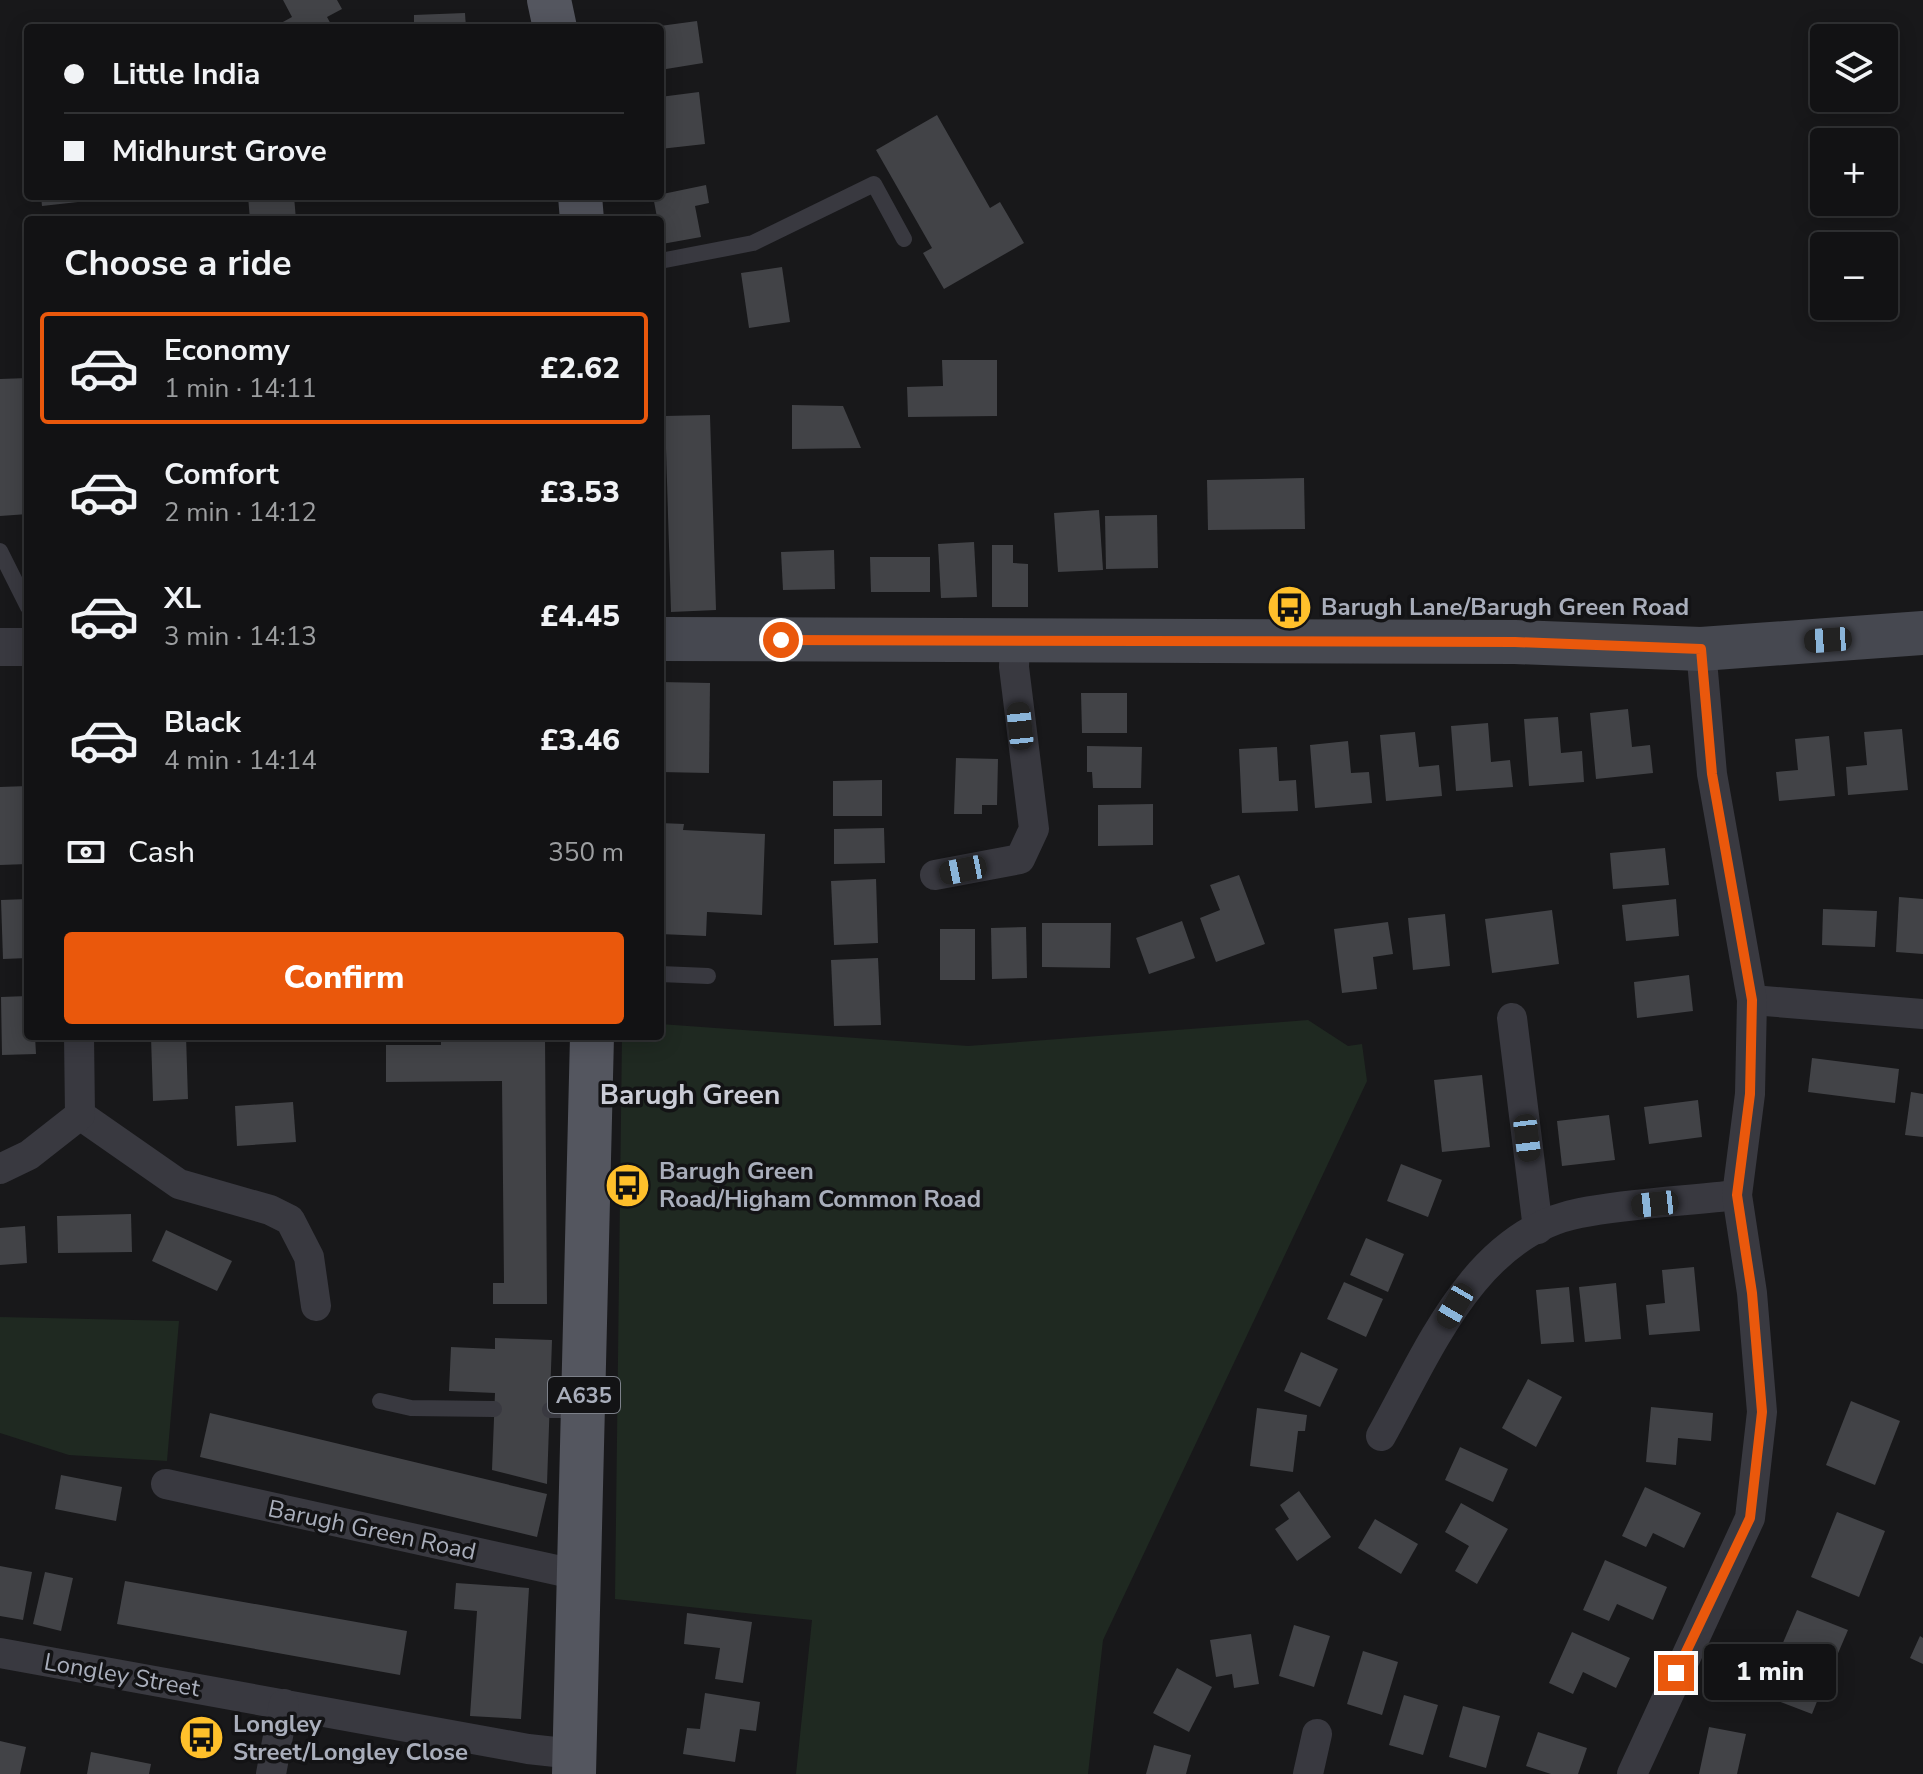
<!DOCTYPE html>
<html lang="en">
<head>
<meta charset="utf-8">
<style>
	body { margin:0; font-family:"Nunito Sans",sans-serif; background:#1b1b1d; color:#f1f3f6; height:100vh; display:flex; flex-direction:column; font-size:30px; white-space:nowrap }
	* { box-sizing:border-box; margin:0 }
	p { font-size:26px; color:#9c9ea0 }
	.icon { flex:none; width:44px; height:44px; fill:none; stroke:currentColor; stroke-width:2; stroke-linecap:round; stroke-linejoin:round }
	.map { position:relative; flex:1; overflow:hidden }
	.details { position:absolute; left:24px; top:216px; width:640px; height:824px; display:flex; flex-direction:column; background:#121214; border-radius:8px; box-shadow:0 4px 20px #0003,0 0 0 2px #313234 }
	.details>* { flex:none }
	.banner { position:absolute; left:24px; top:24px; width:640px; height:176px; border-radius:8px; box-shadow:0 4px 20px #0003,0 0 0 2px #313234; display:grid; align-content:center; height:176px; padding:0 40px; background:#121214 }
	.fabs { position:absolute; left:1810px; top:24px; display:grid; gap:16px }
	.fabs a { display:grid; place-items:center; width:88px; height:88px; border-radius:8px; background:#121214; box-shadow:0 4px 20px #0003,0 0 0 2px #313234; font-size:40px }
	.end { position:absolute; width:36px; height:36px; margin:-18px; border:10px solid #ea580c; background:#fff; box-shadow:0 0 0 4px #fff }
	.from { border-radius:50% }
	.bubble { position:absolute; height:56px; border-radius:8px; background:#121214; box-shadow:0 4px 20px #0003,0 0 0 2px #313234; font-size:26px; font-weight:800; line-height:56px; text-align:center }
	.car { position:absolute; width:24px; height:48px; margin:-24px -12px; border-radius:10px; box-shadow:0 0 6px 2px #0007; background:linear-gradient(#222 24%,#8ab4d8 0 40%,#222 0 76%,#8ab4d8 0 86%,#222 0) }
	.banner b { display:flex; align-items:center; gap:28px; height:76px; font-size:30px }
	.banner b+b { border-top:2px solid #313234 }
	.banner i { width:20px; height:20px; background:#f1f3f6 }
	ul { padding:0; list-style:none }
	li { display:flex; align-items:center; gap:24px; height:112px; margin:0 16px 12px; padding:0 24px; border:4px solid transparent; border-radius:8px }
	li div { flex:1 }
	li b { display:block; font-size:30px }
	li em { font-style:normal; font-weight:800 }
	li.active { border-color:#ea580c }
	li>.icon { width:72px; height:72px; stroke-width:1.5 }
	h2 { padding:0 40px; font-size:36px; line-height:96px }
	.pay { display:flex; align-items:center; gap:20px; height:88px; padding:0 40px; font-size:30px }
	.pay p { margin-inline-start:auto }
	.cta { display:flex; gap:16px; margin-top:auto; padding:16px 40px }
	.cta a { flex:1; height:92px; border-radius:8px; background:#ea580c; color:#fff; font-size:32px; font-weight:800; line-height:92px; text-align:center }
	.map>svg:first-child { display:block }
</style>
</head>
<body>
<div class="map">
<svg width="1923" height="1774" viewBox="0 0 1923 1774">
	<rect width="100%" height="100%" fill="#18181a"/>
	<g fill="#1f2921">
		<path d="M1308,1020L1348,1046L1362,1044L1367,1081L1103,1640L1088,1774H796L812,1620L615,1599L622,1036H660V1024L968,1046Z"/>
		<path d="M0,1317L179,1321L167,1461L69,1455L0,1433Z"/>
	</g>
	<g fill="#424347">
		<path d="M283,0H337L342,9L327,17L333,28H272L292,17Z"/>
		<path d="M465,13L466,28H414V15Z"/>
		<path d="M697,21L703,63L660,70V26Z"/>
		<path d="M699,92L705,144L660,149V97Z"/>
		<path d="M937,115L990,208L1000,202L1024,243L944,289L923,253L932,248L876,150Z"/>
		<path d="M706,185L709,203L695,206L701,237L662,244L653,196Z"/>
		<path d="M41,196H86L87,201L42,206Z"/>
		<path d="M248,196H294L296,220H250Z"/>
		<path d="M782,267L790,322L749,328L741,273Z"/>
		<path d="M942,360H997V416L908,417L907,387L943,386Z"/>
		<path d="M28,378V514L0,516V379Z"/>
		<path d="M792,405L843,406L861,448L792,449Z"/>
		<path d="M710,415L716,610L671,612L665,416Z"/>
		<path d="M1304,478L1305,529L1208,530L1207,480Z"/>
		<path d="M1099,510L1103,570L1058,572L1054,513Z"/>
		<path d="M1157,515L1158,568L1106,569L1105,516Z"/>
		<path d="M974,542L977,597L941,598L938,544Z"/>
		<path d="M992,545H1013V563L1028,564V607H992Z"/>
		<path d="M834,550L835,589L783,590L781,552Z"/>
		<path d="M870,557H930V592H871Z"/>
		<path d="M660,682L710,683L709,773L660,772Z"/>
		<path d="M1081,693H1127V733H1082Z"/>
		<path d="M1628,709L1632,747L1650,745L1653,773L1596,779L1590,713Z"/>
		<path d="M1558,717L1561,753L1582,751L1584,782L1529,786L1524,719Z"/>
		<path d="M1488,723L1491,762L1510,760L1513,787L1456,791L1451,726Z"/>
		<path d="M1902,729L1908,790L1848,795L1846,767L1867,765L1864,732Z"/>
		<path d="M1415,732L1419,767L1439,765L1442,796L1386,801L1380,735Z"/>
		<path d="M1829,736L1835,796L1779,801L1776,772L1798,770L1795,739Z"/>
		<path d="M1348,741L1351,773L1369,772L1372,803L1315,808L1310,745Z"/>
		<path d="M1087,746L1142,747L1141,788H1093L1092,772H1087Z"/>
		<path d="M1277,747L1279,781L1296,780L1298,811L1242,813L1239,749Z"/>
		<path d="M956,758L998,759L997,805H982V814H954Z"/>
		<path d="M882,780V816H833V781Z"/>
		<path d="M28,786V864L0,865V787Z"/>
		<path d="M1153,804V845L1098,846V805Z"/>
		<path d="M660,823L684,824L683,830L765,834L762,915L707,912L706,936L660,934Z"/>
		<path d="M884,828L885,863L834,864V829Z"/>
		<path d="M1665,848L1669,885L1613,889L1610,853Z"/>
		<path d="M1239,875L1265,944L1216,962L1200,918L1220,910L1210,885Z"/>
		<path d="M876,879L878,943L834,945L831,881Z"/>
		<path d="M1899,897L1923,899V954L1896,952Z"/>
		<path d="M28,899V958L3,959L1,900Z"/>
		<path d="M1676,899L1679,936L1626,941L1622,905Z"/>
		<path d="M1823,909L1877,911L1875,947L1822,945Z"/>
		<path d="M1552,910L1559,964L1492,973L1485,919Z"/>
		<path d="M1445,914L1450,966L1413,970L1408,918Z"/>
		<path d="M1182,921L1195,958L1149,974L1136,938Z"/>
		<path d="M1388,922L1393,954L1373,957L1377,989L1342,993L1334,929Z"/>
		<path d="M1042,923H1111L1110,968L1042,967Z"/>
		<path d="M1026,927L1027,978L992,979L991,928Z"/>
		<rect x="940" y="929" width="35" height="51"/>
		<path d="M878,958L881,1025L834,1026L831,960Z"/>
		<path d="M1689,975L1693,1011L1637,1018L1634,982Z"/>
		<path d="M28,996V1036H35L36,1054L2,1055L1,997Z"/>
		<path d="M151,1036H186L188,1099L153,1101Z"/>
		<path d="M441,1036H545L547,1304H493V1283H504L502,1081L386,1082V1045H441Z"/>
		<path d="M1812,1058L1899,1069L1895,1103L1808,1092Z"/>
		<path d="M1482,1075L1490,1147L1442,1152L1434,1080Z"/>
		<path d="M1911,1092L1923,1094V1137L1905,1135Z"/>
		<path d="M1698,1100L1702,1137L1649,1144L1644,1107Z"/>
		<path d="M293,1102L296,1142L237,1146L235,1106Z"/>
		<path d="M1609,1115L1615,1160L1562,1166L1557,1121Z"/>
		<path d="M1401,1164L1442,1180L1428,1217L1387,1201Z"/>
		<path d="M131,1214L132,1252L58,1253L57,1216Z"/>
		<path d="M25,1226L27,1263L0,1265V1228Z"/>
		<path d="M166,1230L232,1261L217,1291L152,1261Z"/>
		<path d="M1366,1238L1404,1254L1388,1292L1350,1275Z"/>
		<path d="M1694,1267L1700,1331L1649,1335L1646,1305L1665,1303L1662,1270Z"/>
		<path d="M1344,1282L1383,1299L1366,1337L1327,1319Z"/>
		<path d="M1616,1283L1621,1339L1585,1342L1579,1287Z"/>
		<path d="M1569,1287L1574,1342L1541,1344L1536,1290Z"/>
		<path d="M495,1338L552,1340L547,1484L492,1470L495,1393L449,1391L451,1347L495,1349Z"/>
		<path d="M1301,1352L1338,1369L1320,1407L1284,1391Z"/>
		<path d="M1528,1379L1562,1397L1536,1447L1502,1428Z"/>
		<path d="M1851,1401L1900,1421L1875,1485L1826,1465Z"/>
		<path d="M1651,1407L1713,1413L1711,1441L1678,1438L1676,1465L1646,1462Z"/>
		<path d="M1257,1408L1307,1415L1305,1431H1298L1293,1472L1250,1466Z"/>
		<path d="M210,1413L547,1494L537,1537L200,1457Z"/>
		<path d="M1460,1447L1508,1469L1493,1502L1445,1480Z"/>
		<path d="M61,1475L122,1487L116,1521L55,1509Z"/>
		<path d="M1645,1487L1701,1513L1684,1548L1653,1533L1646,1547L1622,1536Z"/>
		<path d="M1299,1491L1331,1537L1297,1561L1275,1529L1289,1519L1280,1505Z"/>
		<path d="M1461,1503L1508,1529L1477,1584L1455,1571L1469,1546L1445,1532Z"/>
		<path d="M1837,1512L1885,1531L1859,1597L1811,1577Z"/>
		<path d="M1375,1519L1418,1544L1401,1574L1358,1548Z"/>
		<path d="M1605,1560L1667,1587L1653,1620L1617,1604L1609,1621L1583,1610Z"/>
		<path d="M0,1566L32,1572L23,1620L0,1616Z"/>
		<path d="M45,1572L73,1578L61,1631L33,1624Z"/>
		<path d="M125,1581L407,1631L400,1675L117,1624Z"/>
		<path d="M456,1583L529,1588L521,1719L470,1716L477,1611L454,1609Z"/>
		<path d="M1797,1610L1848,1630L1833,1665L1782,1645Z"/>
		<path d="M687,1613L752,1622L743,1683L715,1679L720,1648L684,1644Z"/>
		<path d="M1294,1625L1330,1636L1314,1687L1279,1676Z"/>
		<path d="M1572,1632L1630,1658L1616,1688L1583,1672L1573,1694L1549,1683Z"/>
		<path d="M1251,1634L1259,1684L1234,1688L1232,1674L1216,1677L1210,1640Z"/>
		<path d="M1920,1636L1923,1638V1664L1910,1658Z"/>
		<path d="M1363,1651L1398,1662L1382,1715L1347,1704Z"/>
		<path d="M1774,1665L1824,1684L1812,1714L1762,1695Z"/>
		<path d="M1177,1668L1212,1687L1189,1732L1153,1713Z"/>
		<path d="M705,1693L760,1702L756,1731L740,1729L735,1762L683,1754L687,1728L700,1729Z"/>
		<path d="M1404,1695L1438,1705L1423,1755L1389,1745Z"/>
		<path d="M1463,1706L1500,1716L1486,1768L1449,1757Z"/>
		<path d="M1709,1727L1746,1734L1737,1774H1699Z"/>
		<path d="M1538,1732L1587,1748L1578,1774H1551L1526,1766Z"/>
		<path d="M0,1741L26,1747L20,1774H0Z"/>
		<path d="M1154,1745L1191,1755L1186,1774H1146Z"/>
		<path d="M91,1752L151,1764L149,1774H87Z"/>
	</g>
	<g fill="none" stroke-linecap="round" stroke-linejoin="round">
		<g stroke="#393940" stroke-width="16">
			<path d="M660,261L753,243L874,184L904,239"/>
			<path d="M0,551L28,607"/>
			<path d="M660,974L708,976"/>
			<path d="M380,1401L411,1408L494,1409"/>
			<path d="M550,1410H582"/>
		</g>
		<g stroke="#393940" stroke-width="30">
			<path d="M935,875L1020,859L1034,829L1014,667L1015,641"/>
			<path d="M1752,1000L1923,1014"/>
			<path d="M1512,1018L1538,1229"/>
			<path d="M80,1115L179,1184L270,1210L290,1220L309,1257L316,1306"/>
			<path d="M0,1169L29,1155L80,1115L79,1036"/>
			<path d="M1381,1436C1428,1353 1474,1233 1580,1213C1631,1203 1686,1201 1737,1195"/>
			<path d="M166,1484L579,1575"/>
			<path d="M0,1653L528,1749L574,1754"/>
			<path d="M271,1774L284,1704"/>
			<path d="M1308,1774L1317,1734"/>
			<path d="M1632,1774L1750,1518L1762,1412L1752,1293L1737,1195L1750,1094L1752,1000L1712,774L1701,649"/>
		</g>
		<path stroke="#393940" stroke-width="38" d="M0,647H28"/>
		<path stroke="#464850" stroke-width="44" d="M660,639L1515,642L1701,649L1923,633"/>
		<g stroke="#54565f" stroke-width="44">
			<path d="M549,0L555,28"/>
			<path d="M580,196L582,220"/>
			<path d="M574,1774L592,1036"/>
		</g>
	</g>
	<g fill="none" stroke-linecap="round" stroke-linejoin="round">
		<path stroke="#ea580c" stroke-width="10" d="M781,640L1515,642L1701,649L1712,774L1752,1000L1750,1094L1737,1195L1752,1293L1762,1412L1750,1518L1676,1673"/>
	</g>
	<defs>
		<symbol id="bus-disc" viewBox="-11 -11 22 22"><circle r="9.5" fill="#ffc02b" stroke="#131315"/><path d="M-5-6H5V4H4V6H2V4H-2V6H-4V4H-5ZM-3.5-4V0h7V-4ZM-3.5 1.2v1.5H-2V1.2ZM2 1.2v1.5H3.5V1.2Z" fill="#111"/></symbol>
	</defs>
	<g fill-rule="evenodd">
		<use href="#bus-disc" x="1264" y="582" width="51" height="51"/>
		<use href="#bus-disc" x="602" y="1160" width="51" height="51"/>
		<use href="#bus-disc" x="176" y="1712" width="51" height="51"/>
	</g>
	<g text-anchor="middle" stroke-width="7" stroke-linejoin="round" paint-order="stroke">
		<rect fill="#131315" stroke="#7c8089" stroke-width="2" x="548" y="1377" width="72" height="36" rx="6"/>
		<g font-size="22" font-weight="bold" fill="#a9aebb">
			<text x="584" y="1403">A635</text>
		</g>
		<g font-size="24" font-weight="bold" fill="#a9aebb" stroke="#131315" text-anchor="start">
			<text x="1321" y="615">Barugh Lane/Barugh Green Road</text>
			<text x="659" y="1179">Barugh Green<tspan x="659" dy="28">Road/Higham Common Road</tspan></text>
			<text x="233" y="1732">Longley<tspan x="233" dy="28">Street/Longley Close</tspan></text>
		</g>
		<g font-size="24" fill="#a9aebb" stroke="#131315">
			<text transform="translate(372 1530) rotate(12)" y="8">Barugh Green Road</text>
			<text transform="translate(122 1675) rotate(10)" y="8">Longley Street</text>
		</g>
		<g font-size="28" font-weight="bold" fill="#cbcdd7" stroke="#131315">
			<text x="690" y="1104">Barugh Green</text>
		</g>
	</g>
</svg>
<div class="fabs">
<a><svg class="icon" aria-label="layers" viewBox="0 0 24 24"><path d="M12 4l9 5-9 5-9-5zM3 14l9 5 9-5"/></svg></a>
<a>+</a>
<a>−</a>
</div>
<i class="end from" style="left:781px;top:640px"></i>
<i class="end" style="left:1676px;top:1673px"></i>
<div class="bubble" style="left:1704px;top:1644px;width:132px">1 min</div>
<i class="car" style="left:1828px;top:640px;rotate:266deg"></i>
<i class="car" style="left:1020px;top:726px;rotate:354deg"></i>
<i class="car" style="left:963px;top:870px;rotate:259deg"></i>
<i class="car" style="left:1527px;top:1138px;rotate:173deg"></i>
<i class="car" style="left:1655px;top:1204px;rotate:264deg"></i>
<i class="car" style="left:1455px;top:1306px;rotate:210deg"></i>
<div class="banner">
<b><i class="from"></i>Little India</b>
<b><i></i>Midhurst Grove</b>
</div>
<section class="details">
<h2>Choose a ride</h2>
<ul>
<li class="active"><svg class="icon" aria-label="car" viewBox="0 0 24 24"><path d="M5 17H2v-5l4-1 3-4h7l3 4 3 1v5h-3M9 17h6M6 11h13"/><circle cx="7" cy="17" r="2"/><circle cx="17" cy="17" r="2"/></svg><div><b>Economy</b><p>1 min · 14:11</p></div><em>£2.62</em></li>
<li><svg class="icon" aria-label="car" viewBox="0 0 24 24"><path d="M5 17H2v-5l4-1 3-4h7l3 4 3 1v5h-3M9 17h6M6 11h13"/><circle cx="7" cy="17" r="2"/><circle cx="17" cy="17" r="2"/></svg><div><b>Comfort</b><p>2 min · 14:12</p></div><em>£3.53</em></li>
<li><svg class="icon" aria-label="car" viewBox="0 0 24 24"><path d="M5 17H2v-5l4-1 3-4h7l3 4 3 1v5h-3M9 17h6M6 11h13"/><circle cx="7" cy="17" r="2"/><circle cx="17" cy="17" r="2"/></svg><div><b>XL</b><p>3 min · 14:13</p></div><em>£4.45</em></li>
<li><svg class="icon" aria-label="car" viewBox="0 0 24 24"><path d="M5 17H2v-5l4-1 3-4h7l3 4 3 1v5h-3M9 17h6M6 11h13"/><circle cx="7" cy="17" r="2"/><circle cx="17" cy="17" r="2"/></svg><div><b>Black</b><p>4 min · 14:14</p></div><em>£3.46</em></li>
</ul>
<div class="pay"><svg class="icon" aria-label="cash" viewBox="0 0 24 24"><path d="M3 7h18v10H3z"/><circle cx="12" cy="12" r="2"/></svg>Cash<p>350 m</p></div>
<div class="cta"><a>Confirm</a></div>
</section>
</div>
</body>
</html>
